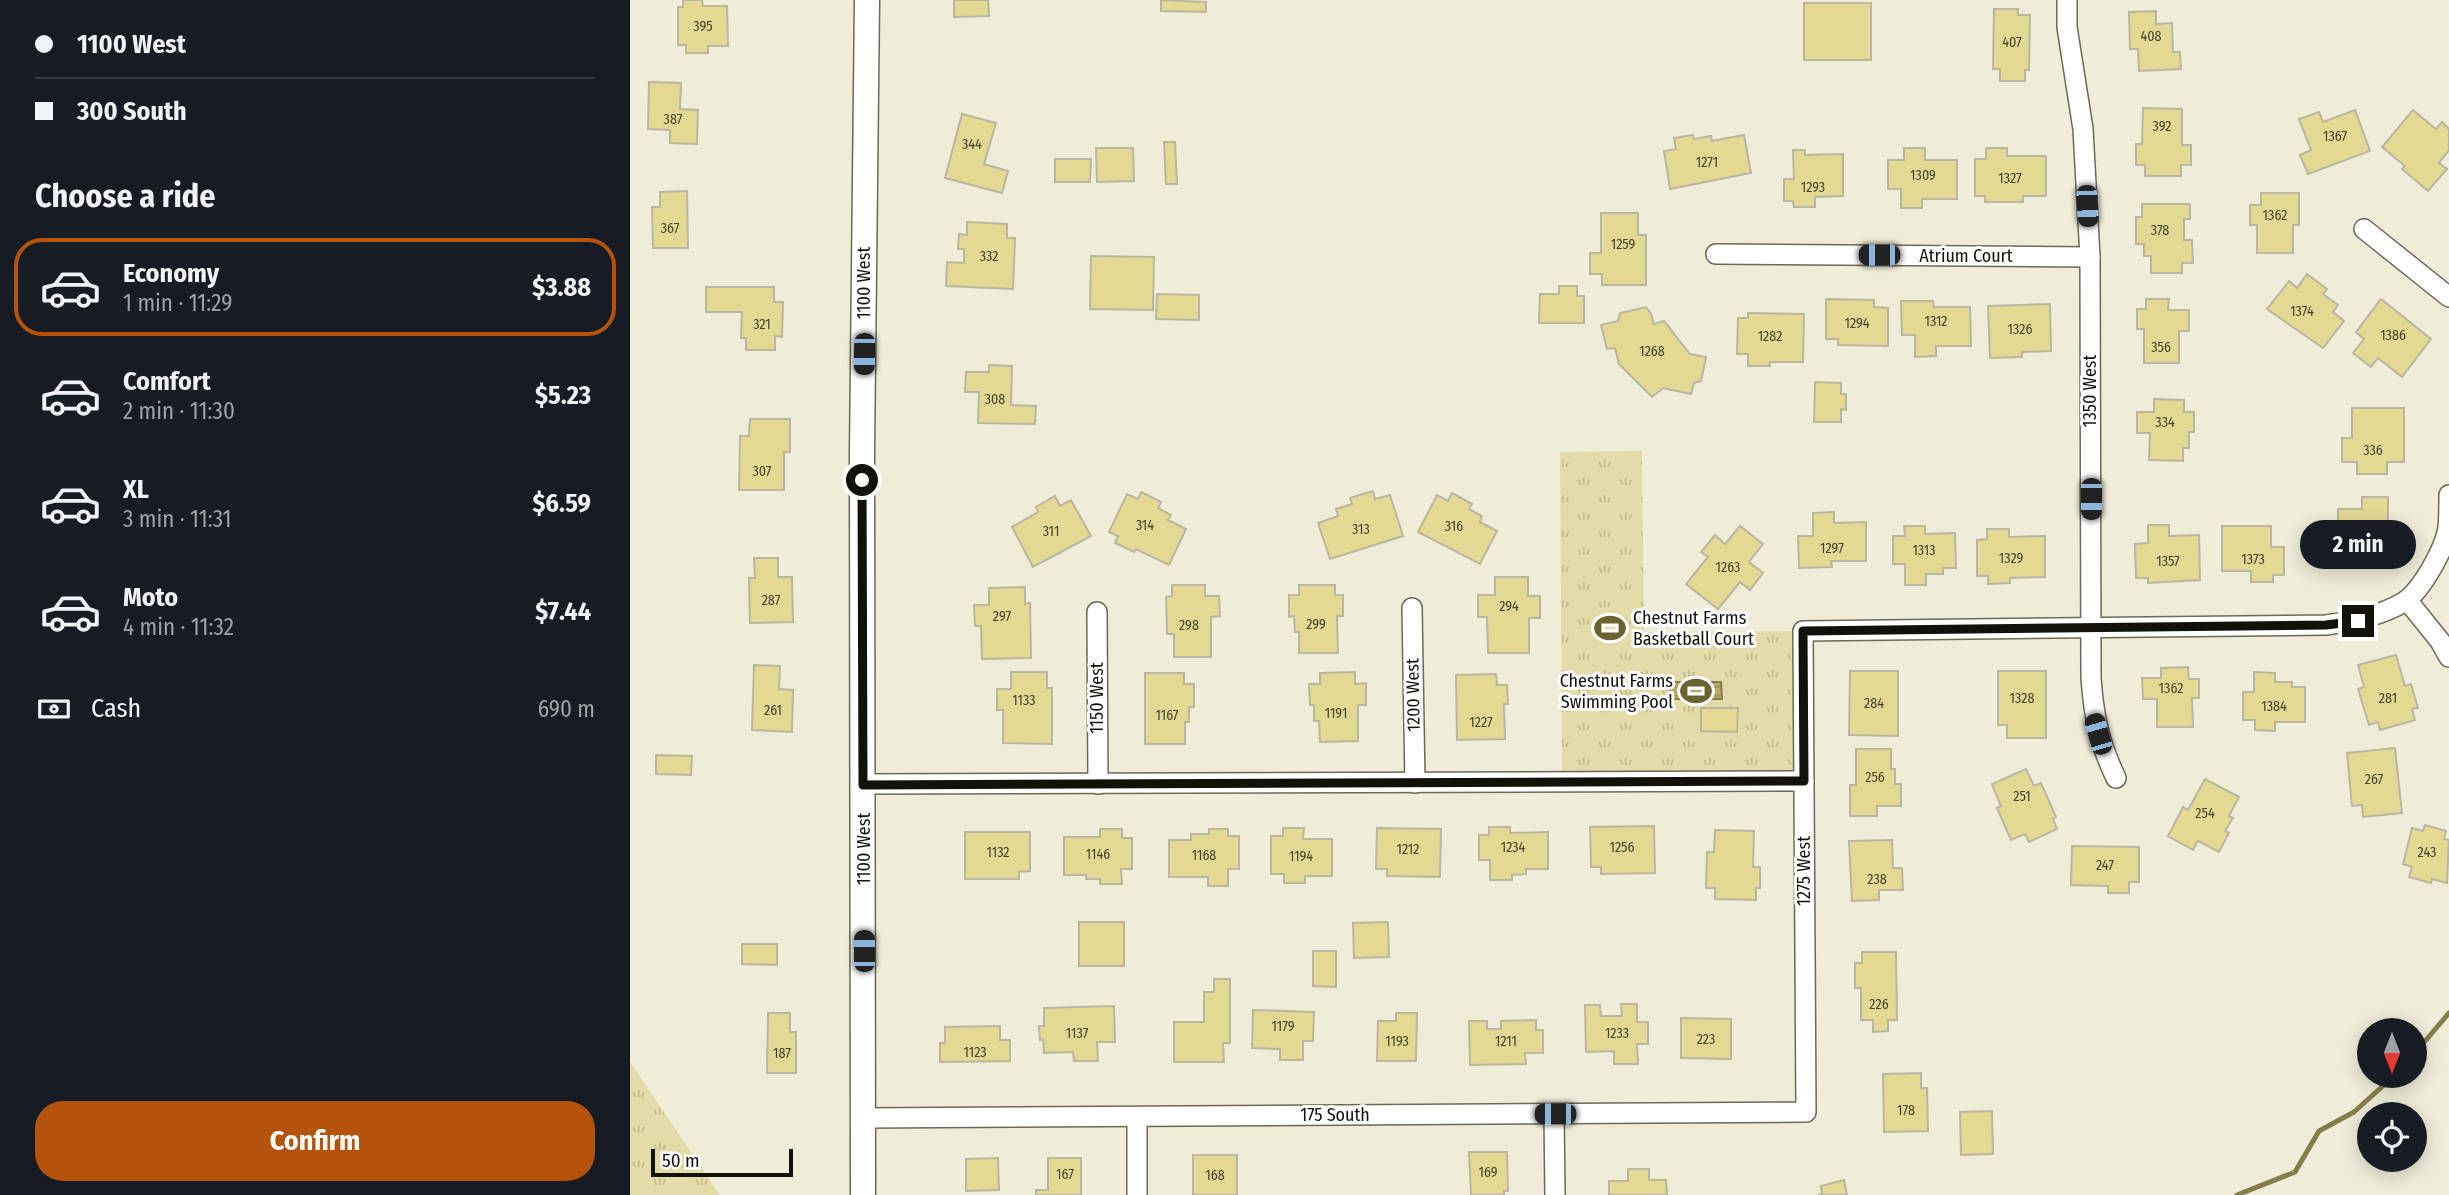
<!DOCTYPE html>
<html lang="en">
<head>
<meta charset="utf-8">
<style>
	body { margin:0; font-family:"Fira Sans Condensed",sans-serif; background:#20242c; color:#f1f3f6; height:100vh; display:flex; flex-direction:column; font-size:26px; white-space:nowrap }
	* { box-sizing:border-box; margin:0 }
	p { font-size:23px; color:#9ea1a6 }
	.icon { flex:none; width:38px; height:38px; fill:none; stroke:currentColor; stroke-width:2; stroke-linecap:round; stroke-linejoin:round }
	.map { position:relative; flex:1; overflow:hidden }
	.details { display:flex; flex-direction:column; background:#171b24; width:630px }
	.details>* { flex:none }
	.banner { display:grid; align-content:center; height:154px; padding:0 35px; background:#171b24 }
	.needle { width:46px; rotate:180deg }
	.tools { position:absolute; left:1727px; top:1018px; display:grid; gap:14px }
	.tools a { display:grid; place-items:center; width:70px; height:70px; border-radius:50%; background:#171b24; box-shadow:0 4px 18px #0003; font-size:35px }
	.scale { position:absolute; left:21px; bottom:18px; width:142px; box-sizing:border-box; padding-left:7px; border:4px solid #12110a; border-top:0; font-size:19px; line-height:24px; white-space:nowrap; color:#12110a; -webkit-text-stroke:5px #fff; paint-order:stroke }
	.end { position:absolute; width:32px; height:32px; margin:-16px; border:9px solid #12110a; background:#fff; box-shadow:0 0 0 4px #fff }
	.from { border-radius:50% }
	.bubble { position:absolute; height:49px; border-radius:24px; background:#171b24; box-shadow:0 4px 18px #0003; font-size:23px; font-weight:700; line-height:49px; text-align:center }
	.car { position:absolute; width:21px; height:42px; margin:-21px -10px; border-radius:9px; box-shadow:0 0 5px 2px #0007; background:linear-gradient(#222 24%,#8ab4d8 0 40%,#222 0 76%,#8ab4d8 0 86%,#222 0) }
	.banner b { display:flex; align-items:center; gap:24px; height:66px; font-size:26px }
	.banner b+b { border-top:2px solid #363941 }
	.banner i { width:18px; height:18px; background:#f1f3f6 }
	ul { padding:0; list-style:none }
	li { display:flex; align-items:center; gap:21px; height:98px; margin:0 14px 10px; padding:0 21px; border:4px solid transparent; border-radius:28px }
	li div { flex:1 }
	li b { display:block; font-size:26px }
	li em { font-style:normal; font-weight:700 }
	li.selected { border-color:#b45309 }
	li>.icon { width:63px; height:63px; stroke-width:1.5 }
	h2 { padding:0 35px; font-size:32px; line-height:84px }
	.pay { display:flex; align-items:center; gap:18px; height:77px; padding:0 35px; font-size:26px }
	.pay p { margin-inline-start:auto }
	.primary-button { display:flex; gap:14px; margin-top:auto; padding:14px 35px }
	.primary-button a { flex:1; height:80px; border-radius:28px; background:#b45309; color:#fff; font-size:28px; font-weight:700; line-height:80px; text-align:center }
	main { display:flex; flex:1; min-height:0 }
	.map>svg:first-child { display:block }
</style>
</head>
<body>
<main>
<section class="details">
<div class="banner">
<b><i class="from"></i>1100 West</b>
<b><i></i>300 South</b>
</div>
<h2>Choose a ride</h2>
<ul>
<li class="selected"><svg class="icon" aria-label="car" viewBox="0 0 24 24"><path d="M5 17H2v-5l4-1 3-4h7l3 4 3 1v5h-3M9 17h6M6 11h13"/><circle cx="7" cy="17" r="2"/><circle cx="17" cy="17" r="2"/></svg><div><b>Economy</b><p>1 min · 11:29</p></div><em>$3.88</em></li>
<li><svg class="icon" aria-label="car" viewBox="0 0 24 24"><path d="M5 17H2v-5l4-1 3-4h7l3 4 3 1v5h-3M9 17h6M6 11h13"/><circle cx="7" cy="17" r="2"/><circle cx="17" cy="17" r="2"/></svg><div><b>Comfort</b><p>2 min · 11:30</p></div><em>$5.23</em></li>
<li><svg class="icon" aria-label="car" viewBox="0 0 24 24"><path d="M5 17H2v-5l4-1 3-4h7l3 4 3 1v5h-3M9 17h6M6 11h13"/><circle cx="7" cy="17" r="2"/><circle cx="17" cy="17" r="2"/></svg><div><b>XL</b><p>3 min · 11:31</p></div><em>$6.59</em></li>
<li><svg class="icon" aria-label="car" viewBox="0 0 24 24"><path d="M5 17H2v-5l4-1 3-4h7l3 4 3 1v5h-3M9 17h6M6 11h13"/><circle cx="7" cy="17" r="2"/><circle cx="17" cy="17" r="2"/></svg><div><b>Moto</b><p>4 min · 11:32</p></div><em>$7.44</em></li>
</ul>
<div class="pay"><svg class="icon" aria-label="cash" viewBox="0 0 24 24"><path d="M3 7h18v10H3z"/><circle cx="12" cy="12" r="2"/></svg>Cash<p>690 m</p></div>
<div class="primary-button"><a>Confirm</a></div>
</section>
<div class="map">
<svg width="1819" height="1195" viewBox="0 0 1819 1195">
	<defs>
		<pattern id="grass-tufts" width="24" height="20" patternUnits="userSpaceOnUse" patternTransform="scale(1.75)"><rect width="24" height="20" fill="#e3dca8"/><path d="M3 7l-1-3M5 7V3M7 7l1-3M15 17l-1-3M17 17v-4M19 17l1-3" fill="none" stroke="#c2bc8f"/></pattern>
		<pattern id="water-rules" width="6" height="5" patternUnits="userSpaceOnUse" patternTransform="scale(1.75)"><rect width="6" height="5" fill="#b6ac67"/><path d="M0 2.5h6" fill="none" stroke="#9b9358"/></pattern>
	</defs>
	<rect width="100%" height="100%" fill="#efedd8"/>
	<g fill="url(#grass-tufts)">
		<path d="M1012,451L1014,632L1173,631L1174,781L932,782L930,452Z"/>
		<path d="M0,1062L90,1195H0Z"/>
	</g>
	<path fill="#e3dca8" d="M970,616L986,620L992,636L988,651L971,655Z"/>
	<path fill="url(#water-rules)" stroke="#857e4b" stroke-width="2" d="M1040,682H1091L1092,699H1040Z"/>
	<g fill="none" stroke-linecap="round" stroke-linejoin="round">
		<g stroke="#857e4b" stroke-width="5">
			<path d="M1785,1053L1819,1013"/>
			<path d="M1607,1195L1665,1172L1689,1131L1724,1112L1764,1076"/>
		</g>
	</g>
	<g fill="#e3d993" stroke="#b9b6a2" stroke-width="2">
		<path d="M53,0H72L73,6H97L98,46H78V53H56V45H48V7H53Z"/>
		<path d="M324,0H358L359,16L324,17Z"/>
		<path d="M531,0L576,2V12L531,11Z"/>
		<rect x="1174" y="3" width="67" height="57"/>
		<path d="M1364,9H1388V15H1400L1399,70H1395V81H1370V69H1363Z"/>
		<path d="M1526,11V24L1542,23L1543,52H1550L1551,69L1509,71L1508,49H1500L1499,12Z"/>
		<path d="M19,82L51,83L50,109L68,110L67,144L40,143V130L18,129Z"/>
		<path d="M1513,108L1552,109V145H1561V165H1551V176H1515V165H1506V144H1512Z"/>
		<path d="M1725,110L1740,151L1678,174L1670,155L1681,150L1669,119L1689,112L1693,122Z"/>
		<path d="M1783,110L1806,129L1812,122L1819,129V150L1809,163L1817,169L1798,191L1772,169L1775,166L1752,147Z"/>
		<path d="M332,114L366,123L354,164L378,171L372,193L315,178Z"/>
		<path d="M1063,135L1064,139L1081,136L1082,141L1114,135L1121,173L1040,189L1034,151L1046,149L1044,138Z"/>
		<path d="M534,142H545L547,184H536Z"/>
		<path d="M466,148H503L504,181L467,182Z"/>
		<path d="M1274,148H1295V160H1327V199H1292V208H1271V189H1258V160H1274Z"/>
		<path d="M1356,148H1377V156H1416V196H1393V202H1355V196H1345V159H1356Z"/>
		<path d="M1163,150H1175V155L1213,154V196L1185,197V207H1164L1163,201H1154V179H1164Z"/>
		<path d="M425,159H461L460,182H425Z"/>
		<path d="M57,191L58,248H23L22,207H30V192Z"/>
		<path d="M1631,193H1669V225H1663V253H1627V225H1620V205H1631Z"/>
		<path d="M1512,204H1560V219H1554V240H1562L1563,263H1552V273H1521V256H1514V244H1506V217H1512Z"/>
		<path d="M971,213H1008V235H1016V285H972V274H960V253H971Z"/>
		<path d="M337,222L377,224V238H385L383,289L316,286L317,262L334,263V249H328L329,234L337,235Z"/>
		<path d="M461,256L524,257L523,310L460,309Z"/>
		<path d="M1677,274L1697,289L1693,294L1708,305L1703,312L1714,321L1693,348L1637,309L1659,281L1667,288Z"/>
		<path d="M929,286H947V296H954V323H909L910,294H929Z"/>
		<path d="M76,287H144V302H153L152,337L145,336V350H116V338H111L112,312H76Z"/>
		<path d="M527,294L569,295V320L526,319Z"/>
		<path d="M1196,299L1244,300V307L1258,308V346L1208,345V339H1196Z"/>
		<path d="M1516,299H1539L1538,310H1559V331H1549V363H1514V329H1507V309H1516Z"/>
		<path d="M1751,299L1801,339L1772,377L1748,358L1741,367L1723,353L1734,339L1726,332Z"/>
		<path d="M1271,301H1303L1304,307H1340L1341,346H1306V356L1285,357V335H1272Z"/>
		<path d="M1420,304L1421,351L1392,352V357L1360,358L1358,306Z"/>
		<path d="M1016,307L1021,314L1024,324L1034,321L1060,354L1076,357L1071,381L1064,383L1061,394L1033,388L1022,397L989,364L985,348L977,349L971,325L988,321L990,313Z"/>
		<path d="M1118,313L1174,314L1173,362H1140V366H1118V354H1107L1108,318H1118Z"/>
		<path d="M359,365L382,366L381,405L406,406L405,424L348,423L349,392H335L336,372H359Z"/>
		<path d="M1185,382L1211,383V394H1216V410L1211,409V422H1184Z"/>
		<path d="M1524,399L1554,400V412H1564V432H1559V448H1553V461L1519,460L1520,433H1507V412H1524Z"/>
		<path d="M1722,408H1774V462H1757V474H1727V462H1712V438H1722Z"/>
		<path d="M120,419H160V452H154V490H109L110,436H119Z"/>
		<path d="M743,491L745,499L760,495L773,536L700,559L688,523L708,516L706,509L722,504L720,498Z"/>
		<path d="M511,492L531,502L528,508L541,515L538,520L556,529L539,565L506,549L504,552L485,543L488,536L479,532L497,494L508,499Z"/>
		<path d="M822,493L842,504L839,509L852,516L850,522L867,531L850,564L788,532L807,495L818,501Z"/>
		<path d="M425,496L430,506L441,500L461,536L403,567L382,527L408,512L406,507Z"/>
		<path d="M1732,497H1758V529H1753V557L1716,558V530H1708V509H1732Z"/>
		<path d="M1204,512V523L1236,522V561H1201L1202,567L1169,568L1168,536H1183V513Z"/>
		<path d="M1518,525H1539V536L1569,535L1570,580L1518,583V578H1506L1505,544L1518,543Z"/>
		<path d="M1110,526L1133,544L1119,562L1133,573L1120,590L1110,582L1088,609L1056,584L1078,557L1071,552L1085,535L1095,544Z"/>
		<path d="M1274,526H1295V534L1325,533L1326,568H1313V574H1296V585H1275V564H1263V536H1275Z"/>
		<path d="M1592,526H1641V547H1654V575H1643V582H1621V571H1592Z"/>
		<path d="M1357,529H1379V537L1415,536V577L1380,578V583L1358,584V576H1347V540L1357,539Z"/>
		<path d="M124,558H148V577H162L163,622L120,623L119,578H125Z"/>
		<path d="M865,577H898V596H910V618H899V653H858L857,617H848V595H865Z"/>
		<path d="M542,585H575V596H589L590,616L581,617V657H544V634H537L536,597L542,596Z"/>
		<path d="M669,585H705V595H713V616H707L708,653H669V632H665L664,616L659,617V595H669Z"/>
		<path d="M395,587V604L400,603L401,658L352,659L351,626H345L344,605H359V588Z"/>
		<path d="M1766,655L1775,686L1781,684L1788,708L1782,709L1785,720L1750,730L1748,722L1739,725L1728,689L1734,687L1728,665Z"/>
		<path d="M124,665L150,666L149,689L163,690L162,732L122,730Z"/>
		<path d="M1558,667L1559,679H1569V698H1562L1563,727H1527V699H1513L1512,678H1531V668Z"/>
		<path d="M1220,671H1268V736L1219,735Z"/>
		<path d="M1368,671H1416V738H1377V725H1368Z"/>
		<path d="M381,672H417V688H422V744L373,743V710H367V689H381Z"/>
		<path d="M725,672V684L736,683V705H728V741L690,742L689,721H684V705H680L679,684H690V673Z"/>
		<path d="M1624,672L1645,673V682H1662V687H1675V722H1645V731L1625,730V720H1613V692H1624Z"/>
		<path d="M515,673H554V684H564V707H559V722H555V744H515Z"/>
		<path d="M866,674L867,685H877L878,704H874L875,739L827,740L826,675Z"/>
		<path d="M1071,708H1108L1107,732L1071,731Z"/>
		<path d="M1765,748L1772,813L1733,817L1732,805L1722,806L1717,753Z"/>
		<path d="M1226,749H1261V769H1265V784H1271V806H1247V816H1220V785H1226Z"/>
		<path d="M26,755L62,756L61,775L26,774Z"/>
		<path d="M1396,769L1404,786L1411,783L1426,817L1423,819L1427,829L1399,842L1395,834L1381,840L1367,808L1371,806L1362,784Z"/>
		<path d="M1575,779L1609,797L1599,816L1603,818L1595,831L1599,833L1589,852L1568,841L1563,850L1538,836L1553,807L1558,810Z"/>
		<path d="M1795,825L1816,831L1814,839L1819,840L1817,883L1802,879L1801,883L1779,877L1782,867L1773,864L1782,828L1793,831Z"/>
		<path d="M1024,826L1025,873L971,874V867H961L960,827Z"/>
		<path d="M859,827H880V833L918,832V869H896V874L882,875V880H860V860H849V835H859Z"/>
		<path d="M653,828H674L673,839H702V876H675V883H654V874H641V836H653Z"/>
		<path d="M747,828L811,829L810,877L757,876V869H746Z"/>
		<path d="M470,829H492V838H502V869H491L492,884H470V879H456V875H434V837H470Z"/>
		<path d="M579,829H598V836H609V869H598V886H578V877H539V840H561V834H579Z"/>
		<path d="M1085,830L1124,831L1123,867H1130V888H1126V900L1085,899V888H1076L1077,852H1084Z"/>
		<path d="M335,832H400V871L389,872V879H335Z"/>
		<path d="M1262,840L1263,868H1272L1273,890H1249V900L1222,901L1219,841Z"/>
		<path d="M1442,846L1509,847V882H1499V893H1478V886L1441,885Z"/>
		<rect x="449" y="922" width="45" height="44"/>
		<path d="M758,922L759,957L724,958L723,923Z"/>
		<path d="M112,944H147V965L112,964Z"/>
		<path d="M683,951H706V987L683,986Z"/>
		<path d="M1232,952H1266L1267,1020H1258V1031L1243,1032V1020H1231V988H1225V963H1232Z"/>
		<path d="M584,979H600V1043H593L594,1062H544V1022H574V992H584Z"/>
		<path d="M991,1004H1007V1022H1018V1044H1007L1008,1064H984V1051L956,1052L955,1005H970L971,1016H992Z"/>
		<path d="M484,1006L485,1042H467L468,1061H444L443,1052L414,1053L413,1039L410,1040L409,1026H414V1008Z"/>
		<path d="M623,1010L684,1012L683,1041H673V1060H650V1049L622,1048Z"/>
		<path d="M138,1013H160V1032H166V1073H137Z"/>
		<path d="M766,1013H787L786,1061H747L748,1021H766Z"/>
		<path d="M1051,1018L1101,1019V1059L1051,1058Z"/>
		<path d="M906,1020V1030H913V1053H895L896,1064L840,1065L839,1021H857V1029H871V1021Z"/>
		<path d="M370,1026V1040H380V1061L310,1062V1043H315V1027Z"/>
		<path d="M1291,1073V1088H1297L1298,1131L1254,1132L1253,1074Z"/>
		<path d="M1362,1111L1363,1154L1331,1155L1330,1112Z"/>
		<path d="M839,1152H877L878,1191H874V1195H841Z"/>
		<rect x="563" y="1155" width="44" height="40"/>
		<path d="M368,1158L369,1190L336,1191V1159Z"/>
		<path d="M418,1158H451V1195H406V1190H418Z"/>
		<path d="M998,1169H1019V1180H1036L1037,1195H979V1181H998Z"/>
		<path d="M1214,1180L1217,1195H1188L1192,1194L1191,1186Z"/>
	</g>
	<g fill="none" stroke-linecap="round" stroke-linejoin="round">
		<defs>
			<g id="minor">
				<path d="M1437,0V27L1453,129L1460,257L1461,678C1464,718 1469,742 1486,778"/>
				<path d="M1734,229L1819,297"/>
				<path d="M1086,254L1460,257"/>
				<path d="M1777,600L1810,641L1819,657"/>
				<path d="M782,608L785,783"/>
				<path d="M467,612L468,784"/>
				<path d="M233,784L1174,781"/>
				<path d="M924,1114L925,1195"/>
				<path d="M234,1118L1176,1112L1173,631L1696,625C1724,621 1750,616 1774,602C1792,590 1815,548 1818,528C1819,517 1819,506 1819,495"/>
				<path d="M507,1195V1117"/>
			</g>
			<path id="tertiary" d="M233,1195L232,452L237,0"/>
		</defs>
		<use href="#minor" stroke="#6c6957" stroke-width="22"/>
		<use href="#tertiary" stroke="#6c6957" stroke-width="27"/>
		<use href="#minor" stroke="#fff" stroke-width="19"/>
		<use href="#tertiary" stroke="#fff" stroke-width="24"/>
	</g>
	<g fill="none" stroke-linecap="round" stroke-linejoin="round">
		<path stroke="#12110a" stroke-width="9" d="M232,480L233,785L1174,781L1173,631L1696,625L1728,621"/>
	</g>
	<defs>
		<symbol id="stadium-bare" viewBox="-9 -9 18 18"><path d="M0-5a6.5 5 0 1 0 0 10a6.5 5 0 1 0 0-10ZM-3.5-1.8h7v3.6h-7Z" fill="#6a622f" stroke="#fff" stroke-width="2.5" paint-order="stroke"/></symbol>
	</defs>
	<g fill-rule="evenodd">
		<use href="#stadium-bare" x="958" y="606" width="44" height="44"/>
		<use href="#stadium-bare" x="1044" y="669" width="44" height="44"/>
	</g>
	<g text-anchor="middle" stroke-width="6" stroke-linejoin="round" paint-order="stroke">
		<g font-size="14" fill="#46432c">
			<text x="73" y="31">395</text>
			<text x="1521" y="41">408</text>
			<text x="1382" y="47">407</text>
			<text x="43" y="124">387</text>
			<text x="1532" y="131">392</text>
			<text x="1705" y="141">1367</text>
			<text x="342" y="149">344</text>
			<text x="1077" y="167">1271</text>
			<text x="1293" y="180">1309</text>
			<text x="1380" y="183">1327</text>
			<text x="1183" y="192">1293</text>
			<text x="1645" y="220">1362</text>
			<text x="40" y="233">367</text>
			<text x="1530" y="235">378</text>
			<text x="993" y="249">1259</text>
			<text x="359" y="261">332</text>
			<text x="1672" y="316">1374</text>
			<text x="1306" y="326">1312</text>
			<text x="1227" y="328">1294</text>
			<text x="132" y="329">321</text>
			<text x="1390" y="334">1326</text>
			<text x="1763" y="340">1386</text>
			<text x="1140" y="341">1282</text>
			<text x="1531" y="352">356</text>
			<text x="1022" y="356">1268</text>
			<text x="365" y="404">308</text>
			<text x="1535" y="427">334</text>
			<text x="1743" y="455">336</text>
			<text x="132" y="476">307</text>
			<text x="515" y="530">314</text>
			<text x="824" y="531">316</text>
			<text x="731" y="534">313</text>
			<text x="421" y="536">311</text>
			<text x="1202" y="553">1297</text>
			<text x="1294" y="555">1313</text>
			<text x="1381" y="563">1329</text>
			<text x="1623" y="564">1373</text>
			<text x="1538" y="566">1357</text>
			<text x="1098" y="572">1263</text>
			<text x="141" y="605">287</text>
			<text x="879" y="611">294</text>
			<text x="372" y="621">297</text>
			<text x="686" y="629">299</text>
			<text x="559" y="630">298</text>
			<text x="1541" y="693">1362</text>
			<text x="1392" y="703">1328</text>
			<text x="1758" y="703">281</text>
			<text x="394" y="705">1133</text>
			<text x="1244" y="708">284</text>
			<text x="1644" y="711">1384</text>
			<text x="143" y="715">261</text>
			<text x="706" y="718">1191</text>
			<text x="537" y="720">1167</text>
			<text x="851" y="727">1227</text>
			<text x="1245" y="782">256</text>
			<text x="1744" y="784">267</text>
			<text x="1392" y="801">251</text>
			<text x="1575" y="818">254</text>
			<text x="883" y="852">1234</text>
			<text x="992" y="852">1256</text>
			<text x="778" y="854">1212</text>
			<text x="368" y="857">1132</text>
			<text x="1797" y="857">243</text>
			<text x="468" y="859">1146</text>
			<text x="574" y="860">1168</text>
			<text x="671" y="861">1194</text>
			<text x="1475" y="870">247</text>
			<text x="1247" y="884">238</text>
			<text x="1249" y="1009">226</text>
			<text x="653" y="1031">1179</text>
			<text x="447" y="1038">1137</text>
			<text x="987" y="1038">1233</text>
			<text x="1076" y="1044">223</text>
			<text x="767" y="1046">1193</text>
			<text x="876" y="1046">1211</text>
			<text x="345" y="1057">1123</text>
			<text x="152" y="1058">187</text>
			<text x="1276" y="1115">178</text>
			<text x="858" y="1177">169</text>
			<text x="435" y="1179">167</text>
			<text x="585" y="1180">168</text>
		</g>
		<g font-size="18" fill="#12110a" stroke="#fff">
			<text x="1336" y="262">Atrium Court</text>
			<text transform="translate(234 283) rotate(-90)" y="6">1100 West</text>
			<text transform="translate(1460 391) rotate(-90)" y="6">1350 West</text>
			<text transform="translate(783 695) rotate(-91)" y="6">1200 West</text>
			<text transform="translate(467 698) rotate(-90)" y="6">1150 West</text>
			<text transform="translate(234 849) rotate(-90)" y="6">1100 West</text>
			<text transform="translate(1174 871) rotate(-90)" y="6">1275 West</text>
			<text x="705" y="1121">175 South</text>
		</g>
		<g font-size="18" fill="#12110a" stroke="#fff" text-anchor="start">
			<text x="1003" y="624">Chestnut Farms<tspan x="1003" dy="21">Basketball Court</tspan></text>
			<text x="1043" y="687" text-anchor="end">Chestnut Farms<tspan x="1043" dy="21">Swimming Pool</tspan></text>
		</g>
	</g>
</svg>
<div class="tools">
<a><svg class="needle" viewBox="-14 -14 28 28"><path d="M0-13l5 13h-10z" fill="#e53935"/><path d="M0 13l5-13h-10z" fill="#9ea1a6"/></svg></a>
<a><svg class="icon" aria-label="locate" viewBox="0 0 24 24"><circle cx="12" cy="12" r="6"/><path d="M12 2v4M12 18v4M2 12h4M18 12h4"/></svg></a>
</div>
<div class="scale">50 m</div>
<i class="end from" style="left:232px;top:480px"></i>
<i class="end" style="left:1728px;top:621px"></i>
<div class="bubble" style="left:1670px;top:520px;width:116px">2 min</div>
<i class="car" style="left:1457px;top:206px;rotate:177deg"></i>
<i class="car" style="left:1249px;top:255px;rotate:270deg"></i>
<i class="car" style="left:234px;top:354px;rotate:181deg"></i>
<i class="car" style="left:1461px;top:499px;rotate:180deg"></i>
<i class="car" style="left:1468px;top:734px;rotate:344deg"></i>
<i class="car" style="left:234px;top:951px;rotate:0deg"></i>
<i class="car" style="left:925px;top:1114px;rotate:270deg"></i>
</div>
</main>
</body>
</html>
